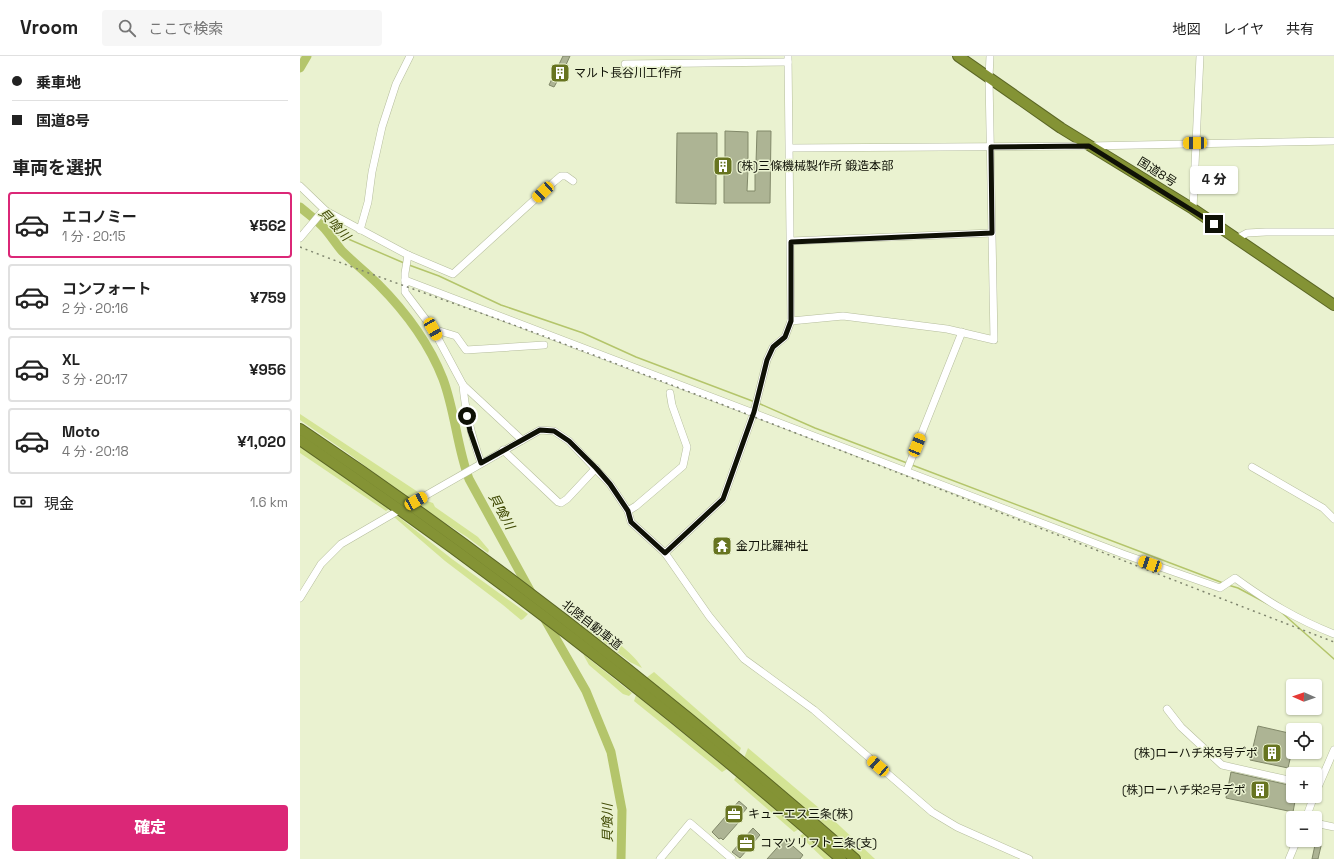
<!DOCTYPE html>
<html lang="ja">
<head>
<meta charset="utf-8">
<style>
	body { margin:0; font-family:"Space Grotesk","Noto Sans JP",sans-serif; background:#f6f6f6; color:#222; height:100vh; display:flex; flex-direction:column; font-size:15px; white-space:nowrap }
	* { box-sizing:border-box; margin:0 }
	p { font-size:13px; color:#767676 }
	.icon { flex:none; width:22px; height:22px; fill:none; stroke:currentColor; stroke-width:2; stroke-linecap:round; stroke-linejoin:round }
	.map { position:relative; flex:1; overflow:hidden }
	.drawer { display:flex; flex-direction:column; background:#fff; width:300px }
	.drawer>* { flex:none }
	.top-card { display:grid; align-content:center; height:88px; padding:0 12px; background:#fff }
	.needle { width:26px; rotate:272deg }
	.fabs { position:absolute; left:986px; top:623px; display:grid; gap:8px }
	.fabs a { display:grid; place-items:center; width:36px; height:36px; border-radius:4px; background:#fff; box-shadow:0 1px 3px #0004; font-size:20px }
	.end { position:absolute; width:18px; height:18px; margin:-9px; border:5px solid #0f1106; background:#fff; box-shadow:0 0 0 2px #fff }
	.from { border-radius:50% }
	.bubble { position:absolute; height:28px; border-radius:4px; background:#fff; box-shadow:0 1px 3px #0004; font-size:13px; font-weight:800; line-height:28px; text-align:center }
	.car { position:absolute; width:12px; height:24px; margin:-12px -6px; border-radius:5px; box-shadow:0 0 3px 1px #0007; background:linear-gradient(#f5c518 24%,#345 0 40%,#f5c518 0 76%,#345 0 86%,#f5c518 0) }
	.top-card b { display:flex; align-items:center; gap:14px; height:38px; font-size:15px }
	.top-card b+b { border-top:1px solid #e0e0e0 }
	.top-card i { width:10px; height:10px; background:#222 }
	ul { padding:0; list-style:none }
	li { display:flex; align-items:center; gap:12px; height:66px; margin:0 8px 6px; padding:0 4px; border:2px solid #e0e0e0; border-radius:4px }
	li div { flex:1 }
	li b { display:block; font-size:15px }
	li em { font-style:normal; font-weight:800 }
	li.on { border-color:#db2777 }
	li>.icon { width:36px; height:36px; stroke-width:1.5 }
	h2 { padding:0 12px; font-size:18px; line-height:48px }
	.pay { display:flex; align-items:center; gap:10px; height:44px; padding:0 12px; font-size:15px }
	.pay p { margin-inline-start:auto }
	.button { display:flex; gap:8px; margin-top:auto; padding:8px 12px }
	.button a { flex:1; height:46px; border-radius:4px; background:#db2777; color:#fff; font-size:16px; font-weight:800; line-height:46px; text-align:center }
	header { display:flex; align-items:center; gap:24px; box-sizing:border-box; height:56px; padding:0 20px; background:#fff; border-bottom:1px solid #e0e0e0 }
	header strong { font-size:19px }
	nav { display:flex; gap:22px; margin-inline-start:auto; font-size:14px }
	.search { width:280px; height:36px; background:#f6f6f6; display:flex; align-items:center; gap:10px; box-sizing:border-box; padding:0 14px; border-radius:4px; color:#767676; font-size:15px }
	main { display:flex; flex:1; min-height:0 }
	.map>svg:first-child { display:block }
</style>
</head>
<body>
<header>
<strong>Vroom</strong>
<div class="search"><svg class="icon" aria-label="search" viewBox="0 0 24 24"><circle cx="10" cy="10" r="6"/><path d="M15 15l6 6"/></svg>ここで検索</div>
<nav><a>地図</a><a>レイヤ</a><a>共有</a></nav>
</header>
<main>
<section class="drawer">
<div class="top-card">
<b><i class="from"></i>乗車地</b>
<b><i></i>国道8号</b>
</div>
<h2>車両を選択</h2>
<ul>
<li class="on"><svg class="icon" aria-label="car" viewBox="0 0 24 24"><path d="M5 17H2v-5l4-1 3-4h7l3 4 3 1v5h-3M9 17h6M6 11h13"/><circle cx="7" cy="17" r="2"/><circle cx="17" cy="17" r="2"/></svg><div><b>エコノミー</b><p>1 分 · 20:15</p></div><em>¥562</em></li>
<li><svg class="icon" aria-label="car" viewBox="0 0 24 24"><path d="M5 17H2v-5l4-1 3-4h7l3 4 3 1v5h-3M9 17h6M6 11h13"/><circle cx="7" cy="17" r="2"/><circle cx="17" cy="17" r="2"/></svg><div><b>コンフォート</b><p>2 分 · 20:16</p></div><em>¥759</em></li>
<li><svg class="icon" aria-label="car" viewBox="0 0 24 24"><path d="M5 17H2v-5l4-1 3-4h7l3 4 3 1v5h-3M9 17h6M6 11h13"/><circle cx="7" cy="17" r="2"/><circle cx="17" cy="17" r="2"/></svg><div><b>XL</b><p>3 分 · 20:17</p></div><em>¥956</em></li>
<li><svg class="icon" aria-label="car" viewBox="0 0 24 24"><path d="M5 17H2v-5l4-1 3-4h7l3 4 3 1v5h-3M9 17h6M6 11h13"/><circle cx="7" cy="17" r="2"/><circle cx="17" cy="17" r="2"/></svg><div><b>Moto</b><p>4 分 · 20:18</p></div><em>¥1,020</em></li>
</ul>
<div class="pay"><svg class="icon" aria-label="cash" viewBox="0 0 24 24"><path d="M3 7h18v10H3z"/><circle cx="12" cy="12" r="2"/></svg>現金<p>1.6 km</p></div>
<div class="button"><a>確定</a></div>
</section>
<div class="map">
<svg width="1034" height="803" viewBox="0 0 1034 803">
	<rect width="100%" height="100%" fill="#eaf2d0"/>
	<g fill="#d4e495">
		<path d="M0,358L118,436L108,442L49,398L0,364Z"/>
		<path d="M0,390L90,452L86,455L0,397Z"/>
		<path d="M124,444L133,447L135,451L178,481L189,494L188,497L167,481L117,449Z"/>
		<path d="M95,458L152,503L228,558L223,563L221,564L203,549L145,505L94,461Z"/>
		<path d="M271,554C288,565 334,595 342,612L330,606L285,572L283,565Z"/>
		<path d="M283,598L332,637L329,640L323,638L289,609Z"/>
		<path d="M354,616L441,692L439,697L346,622Z"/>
		<path d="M336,639L427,713L422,716L334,645Z"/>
		<path d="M448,692L519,752L512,759L444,702Z"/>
		<path d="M437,719L499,773L494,776L434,724Z"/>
		<path d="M525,756L575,803H562L518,763Z"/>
		<path d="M504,777L533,803H524L500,780Z"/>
	</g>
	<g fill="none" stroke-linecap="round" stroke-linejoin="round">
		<g stroke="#b4c56b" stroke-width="1.5">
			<path d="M25,173L104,207"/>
			<path d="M109,209L139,220L201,249L283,277L336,301L455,346"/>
			<path d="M458,347L515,372L607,407"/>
			<path d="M612,409L923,527"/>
			<path d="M928,529L938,532L968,548"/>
			<path d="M981,556L1034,603"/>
		</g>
		<g stroke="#b4c56b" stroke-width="9">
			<path d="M0,12L7,0"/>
			<path d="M0,151C8,158 18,165 25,173C31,180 36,188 42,195C53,206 66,216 78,228C105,255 129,287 143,323C155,355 157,391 169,423L233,540"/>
			<path d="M243,560L286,635L311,696L322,754L321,803"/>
		</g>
	</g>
	<g fill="#adb494" stroke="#818869" fill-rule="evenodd">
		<path d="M263,0H270L265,11L267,12L264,18L261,23L259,22L254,31L249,29Z"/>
		<path d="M425,75L448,76V107H456L457,75H471L470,147H424V118H416V148L376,147L377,77H417V104L425,105ZM448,114H455V135H447Z"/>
		<path d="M958,670L993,678V690L988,712L950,704Z"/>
		<path d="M931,716L993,730V740H996L993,756L926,742Z"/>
		<path d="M439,745L447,752L436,765L438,767L423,784L421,782L419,783L412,776Z"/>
		<path d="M453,772L460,779L440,802L432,796Z"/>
		<path d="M485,783L503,799L500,803H467Z"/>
		<path d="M1015,789L1021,790L1018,803H1012Z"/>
	</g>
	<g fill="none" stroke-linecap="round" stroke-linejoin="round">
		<defs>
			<g id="minor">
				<path d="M325,8L488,6"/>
				<path d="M490,92L789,90L1034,85"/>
				<path d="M0,130L26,155L108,199L153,218L255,125L261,120H266L273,125"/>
				<path d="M893,153L900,0"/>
				<path d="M60,174L68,146L72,116L82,71L96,28L110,0"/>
				<path d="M0,182L21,157L26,155"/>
				<path d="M936,183L947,177L966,176H1034"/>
				<path d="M491,185L692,177"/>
				<path d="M108,199L105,217V236L133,273L163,329L222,384"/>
				<path d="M105,224L823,498L920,532L935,522C968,546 996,563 1034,578"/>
				<path d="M491,265L543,260L647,273L694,284L689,22L690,0"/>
				<path d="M133,273L156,280L166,294L244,289"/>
				<path d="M163,329C165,356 172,381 181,407"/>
				<path d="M203,394L258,446L261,447L267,443L296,412"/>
				<path d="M952,411L1023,452L1034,463"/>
				<path d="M607,414L662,276"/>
				<path d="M116,445L240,374L254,375L269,385L310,428L328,455L331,466L365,497L409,560L444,603L514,654L632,756L657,771L729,803"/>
				<path d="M328,455L336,450L383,410L387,391L372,349L370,337"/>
				<path d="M365,497L423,443L454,356L467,304L473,291L485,281L491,265L488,0"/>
				<path d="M0,542L21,508L41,488L96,456"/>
				<path d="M867,653L881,671L922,709L993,725"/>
				<path d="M1015,738L1034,694"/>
				<path d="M1006,762L1014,740"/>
				<path d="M1015,767L1034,771"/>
				<path d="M360,803L390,767L432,803"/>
				<path d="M989,803L997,784"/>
			</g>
			<g id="highway">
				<path d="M658,0L761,72L893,153L1034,249"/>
				<path d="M0,373C194,503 379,649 555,803"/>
				<path d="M0,384C188,513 370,652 541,803"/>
			</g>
		</defs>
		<use href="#minor" stroke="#b5bd9c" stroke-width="8"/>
		<use href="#highway" stroke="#5b6625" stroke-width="12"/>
		<use href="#minor" stroke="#fff" stroke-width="7"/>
		<use href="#highway" stroke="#849335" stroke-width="10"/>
		<path stroke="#7f856e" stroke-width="1.5" stroke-dasharray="2 4" stroke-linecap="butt" d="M0,191C81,223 164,250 246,281C509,381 771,485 1034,586"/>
	</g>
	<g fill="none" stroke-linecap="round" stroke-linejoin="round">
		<path stroke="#0f1106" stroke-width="5" d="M167,360L170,375L181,407L240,374L254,375L269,385L296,412L310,428L328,455L331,466L365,497L423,443L454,356L467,304L473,291L485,281L491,265V186L692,177L691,91L789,90L914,168"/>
	</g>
	<defs>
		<symbol id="building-square" viewBox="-11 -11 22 22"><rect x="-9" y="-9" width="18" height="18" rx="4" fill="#677420" stroke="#eaf2d0"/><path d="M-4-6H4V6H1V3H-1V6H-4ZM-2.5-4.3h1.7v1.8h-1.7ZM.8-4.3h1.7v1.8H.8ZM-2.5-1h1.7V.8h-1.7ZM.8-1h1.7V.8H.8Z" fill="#fff"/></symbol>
		<symbol id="temple-square" viewBox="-11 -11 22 22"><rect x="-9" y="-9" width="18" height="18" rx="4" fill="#677420" stroke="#eaf2d0"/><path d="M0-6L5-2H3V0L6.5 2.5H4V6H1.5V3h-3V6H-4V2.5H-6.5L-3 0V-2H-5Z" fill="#fff"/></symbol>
		<symbol id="office-square" viewBox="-11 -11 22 22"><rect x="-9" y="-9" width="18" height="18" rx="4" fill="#677420" stroke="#eaf2d0"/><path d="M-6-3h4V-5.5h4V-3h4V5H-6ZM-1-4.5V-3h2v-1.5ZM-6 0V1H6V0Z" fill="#fff"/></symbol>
	</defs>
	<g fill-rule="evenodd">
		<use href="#building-square" x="249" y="6" width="22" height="22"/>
		<use href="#building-square" x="412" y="99" width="22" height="22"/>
		<use href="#temple-square" x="411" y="479" width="22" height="22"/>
		<use href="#building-square" x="961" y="686" width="22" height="22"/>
		<use href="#building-square" x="949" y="723" width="22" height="22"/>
		<use href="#office-square" x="423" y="747" width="22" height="22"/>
		<use href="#office-square" x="435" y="776" width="22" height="22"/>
	</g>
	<g text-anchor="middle" stroke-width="3" stroke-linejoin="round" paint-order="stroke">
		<g font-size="12" fill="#0f1106" stroke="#eaf2d0" text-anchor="start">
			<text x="274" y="21">マルト長谷川工作所</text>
			<text x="437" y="114">(株)三條機械製作所 鍛造本部</text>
			<text x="436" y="494">金刀比羅神社</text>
			<text x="958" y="701" text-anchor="end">(株)ローハチ栄3号デポ</text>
			<text x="946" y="738" text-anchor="end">(株)ローハチ栄2号デポ</text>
			<text x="448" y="762">キューエス三条(株)</text>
			<text x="460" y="791">コマツリフト三条(支)</text>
		</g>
		<g font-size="12" fill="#0f1106" stroke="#eaf2d0">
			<text transform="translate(857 116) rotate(32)" y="4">国道8号</text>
			<text transform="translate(292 569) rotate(38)" y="4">北陸自動車道</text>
		</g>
		<g font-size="13" font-style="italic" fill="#414b05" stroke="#eaf2d0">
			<text transform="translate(35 168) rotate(47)" y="5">貝喰川</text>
			<text transform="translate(202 455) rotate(61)" y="5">貝喰川</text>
			<text transform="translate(307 767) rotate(-91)" y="5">貝喰川</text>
		</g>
	</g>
</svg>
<div class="fabs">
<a><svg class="needle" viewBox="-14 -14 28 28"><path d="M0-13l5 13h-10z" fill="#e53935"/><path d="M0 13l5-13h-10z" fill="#767676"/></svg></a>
<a><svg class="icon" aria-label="locate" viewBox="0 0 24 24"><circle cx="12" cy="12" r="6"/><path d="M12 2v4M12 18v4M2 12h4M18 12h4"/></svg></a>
<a>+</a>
<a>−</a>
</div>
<i class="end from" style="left:167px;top:360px"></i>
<i class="end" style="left:914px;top:168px"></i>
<div class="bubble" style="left:890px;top:110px;width:48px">4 分</div>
<i class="car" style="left:895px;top:87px;rotate:269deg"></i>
<i class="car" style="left:243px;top:136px;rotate:227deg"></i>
<i class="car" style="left:133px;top:273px;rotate:150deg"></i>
<i class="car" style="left:617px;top:389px;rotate:22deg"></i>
<i class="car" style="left:116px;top:445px;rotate:61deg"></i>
<i class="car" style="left:850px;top:508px;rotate:289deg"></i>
<i class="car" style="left:578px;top:710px;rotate:311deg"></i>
</div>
</main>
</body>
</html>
